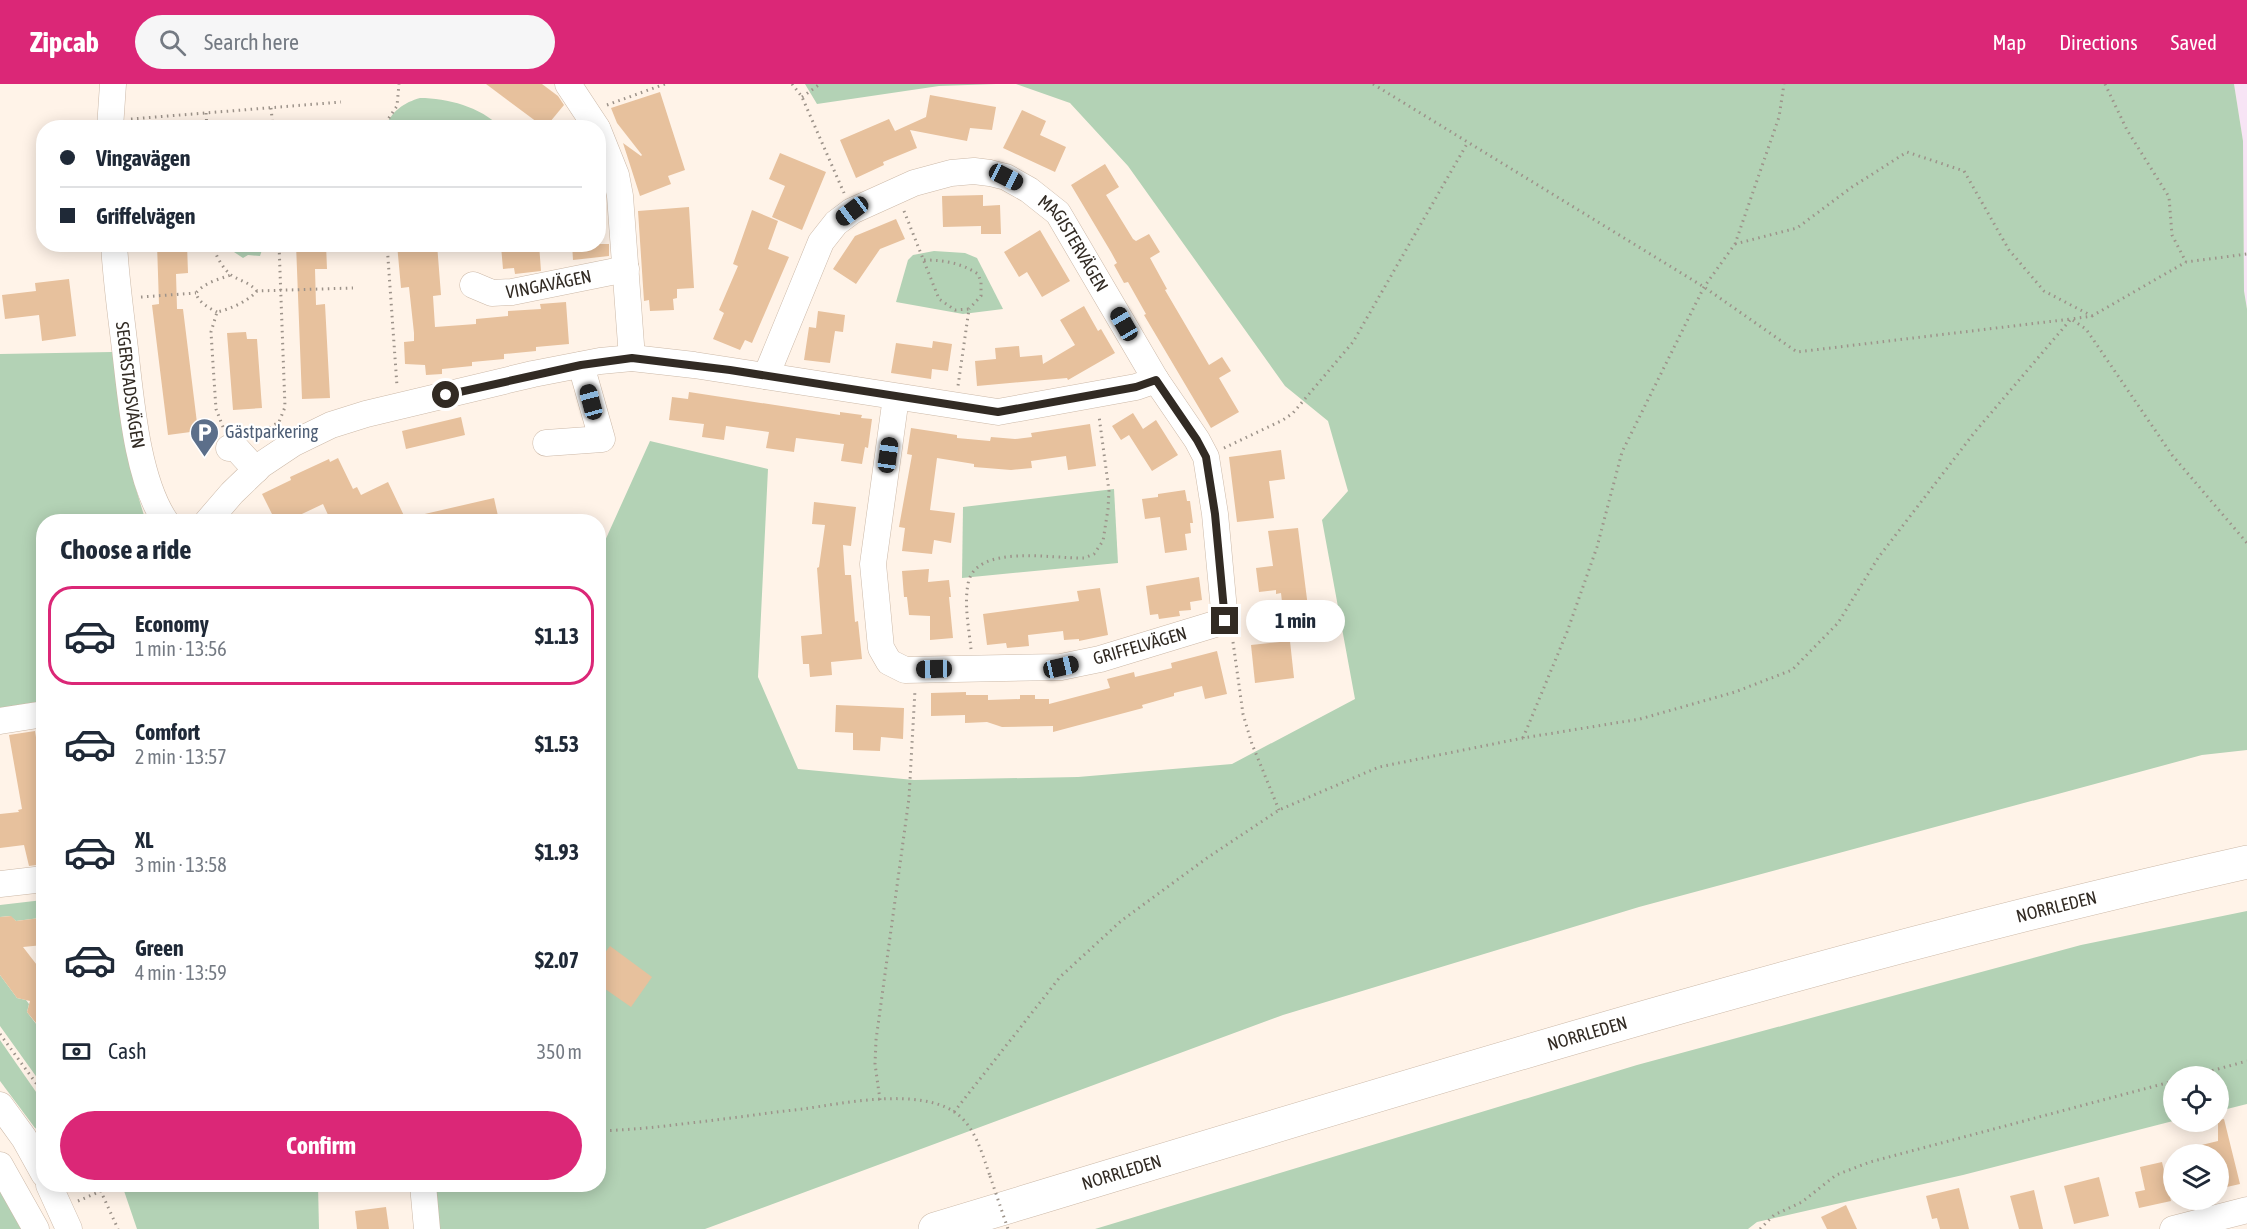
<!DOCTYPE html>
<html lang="en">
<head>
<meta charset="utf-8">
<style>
	body { margin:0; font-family:"Asap Condensed",sans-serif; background:#f6f6f7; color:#1f2937; height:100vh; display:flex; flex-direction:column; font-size:22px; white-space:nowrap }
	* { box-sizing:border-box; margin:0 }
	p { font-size:20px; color:#747a83 }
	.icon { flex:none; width:33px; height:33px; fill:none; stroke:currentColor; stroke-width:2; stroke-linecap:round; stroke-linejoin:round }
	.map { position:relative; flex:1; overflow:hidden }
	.sheet { position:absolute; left:36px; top:430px; width:570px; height:678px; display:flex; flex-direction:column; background:#fff; border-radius:24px; box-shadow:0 3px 15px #0003 }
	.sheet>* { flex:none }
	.guide { position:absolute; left:36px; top:36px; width:570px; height:132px; border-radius:24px; box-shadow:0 3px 15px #0003; display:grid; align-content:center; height:132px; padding:0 24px; background:#fff }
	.buttons { position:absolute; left:2163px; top:982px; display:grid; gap:12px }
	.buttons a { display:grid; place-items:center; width:66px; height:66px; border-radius:50%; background:#fff; box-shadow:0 3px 15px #0003; font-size:30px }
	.end { position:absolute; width:27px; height:27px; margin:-14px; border:8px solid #322b24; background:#fff; box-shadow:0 0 0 3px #fff }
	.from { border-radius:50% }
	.bubble { position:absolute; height:42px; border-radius:21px; background:#fff; box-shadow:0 3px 15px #0003; font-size:20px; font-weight:700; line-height:42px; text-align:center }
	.car { position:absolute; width:18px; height:36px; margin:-18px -9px; border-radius:8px; box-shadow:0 0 4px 2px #0007; background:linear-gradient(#222 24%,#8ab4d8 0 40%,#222 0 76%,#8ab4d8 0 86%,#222 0) }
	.guide b { display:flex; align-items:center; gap:21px; height:57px; font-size:22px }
	.guide b+b { border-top:2px solid #e0e1e3 }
	.guide i { width:15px; height:15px; background:#1f2937 }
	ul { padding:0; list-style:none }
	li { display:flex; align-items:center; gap:18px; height:99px; margin:0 12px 9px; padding:0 12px; border:3px solid transparent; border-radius:24px }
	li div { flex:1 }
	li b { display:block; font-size:22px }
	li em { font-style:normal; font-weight:700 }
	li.current { border-color:#db2777 }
	li>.icon { width:54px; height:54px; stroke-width:1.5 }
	h2 { padding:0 24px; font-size:27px; line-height:72px }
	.pay { display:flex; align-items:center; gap:15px; height:66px; padding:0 24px; font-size:22px }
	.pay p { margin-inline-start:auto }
	.primary-button { display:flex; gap:12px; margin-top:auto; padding:12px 24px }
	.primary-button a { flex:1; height:69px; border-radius:36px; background:#db2777; color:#fff; font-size:24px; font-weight:700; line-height:69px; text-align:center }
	header { display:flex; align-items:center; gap:36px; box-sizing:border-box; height:84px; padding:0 30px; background:#db2777; color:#fff }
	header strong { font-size:28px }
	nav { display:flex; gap:33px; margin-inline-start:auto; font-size:21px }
	.search { width:420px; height:54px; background:#f6f6f7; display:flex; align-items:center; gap:15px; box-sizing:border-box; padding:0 21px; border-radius:33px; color:#747a83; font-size:22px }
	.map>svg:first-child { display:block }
</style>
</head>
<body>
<header>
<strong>Zipcab</strong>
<div class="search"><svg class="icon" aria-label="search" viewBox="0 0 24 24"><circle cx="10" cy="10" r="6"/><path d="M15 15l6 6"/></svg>Search here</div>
<nav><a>Map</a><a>Directions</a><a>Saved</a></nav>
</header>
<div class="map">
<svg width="2247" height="1145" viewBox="0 0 2247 1145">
	<rect width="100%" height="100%" fill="#fff3e8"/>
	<path fill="#f7e4f5" d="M2234,0H2247V225L2244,207L2243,57Z"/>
	<g fill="#b3d2b5">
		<path d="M805,0H996L939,2L817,20Z"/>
		<path d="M1016,0H2234L2243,57L2244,207L2247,225V666L2202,671L1639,823L1283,931L705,1145H435L428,1101H598L599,470L650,357L768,385L758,593L798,685L914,696L1078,693L1232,680L1355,615L1322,436L1348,407L1328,337L1285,302L1128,82L1070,19Z"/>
		<path d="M420,14C447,14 481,23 500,43H386C390,28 405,18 420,14Z"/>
		<path d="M229,161H256L262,166L260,172L248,171L243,174L231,166Z"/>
		<path d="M934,167L965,169L977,174L1003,225L963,230L896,218L908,176L913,171Z"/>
		<path d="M112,268L133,395L146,438H44L43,617L0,624V270Z"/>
		<path d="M1114,405L1118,479L962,494L963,423Z"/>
		<path d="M43,816V861L40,834L16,837L10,832L0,833V821Z"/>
		<path d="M2247,827V1020L2219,1027L2218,993H2174L2173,1037L1963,1091L1757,1138L1748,1145H1095L1637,981L2081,861Z"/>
		<path d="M0,891L17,914L26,916L29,920L27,928L43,949L42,977L43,1002L0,942Z"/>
		<path d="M0,956L43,1018V1048L35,1044L0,997Z"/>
		<path d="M0,1099L22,1145H0Z"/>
		<path d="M122,1101H318L319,1145H137Z"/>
	</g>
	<g fill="#e7c19d">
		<path d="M486,0H542L558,12L564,21L545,44Z"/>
		<path d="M660,8L685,86L668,92L671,100L640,112L623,59L641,72L642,71L617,39L611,24Z"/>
		<path d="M930,11L996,23L992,46L970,44L967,57L910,46L917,64L883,78L884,81L856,94L840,56L889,35L895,47L926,33Z"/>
		<path d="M1022,26L1046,37L1040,51L1066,63L1055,88L1003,64Z"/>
		<path d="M780,69L826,88L802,146L772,133L785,102L769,95Z"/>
		<path d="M1105,80L1119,103L1106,111L1133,155L1136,157L1149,150L1160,168L1150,174L1167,205L1165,206L1209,281L1222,273L1231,287L1219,294L1239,328L1211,344L1144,231L1146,230L1128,198L1124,199L1114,181L1117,179L1111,168L1071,101Z"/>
		<path d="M983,111V122L1000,121L1001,150H981V142L943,143L942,112Z"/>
		<path d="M689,123L694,204L677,205V214L673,215L674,226L650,227L649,216L644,217L638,127Z"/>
		<path d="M752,126L778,137L768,165L789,173L752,259L745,256L740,266L713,255L724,229L719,226L738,182L733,180Z"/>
		<path d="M896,135L905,155L880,165L856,200L833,185L855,152Z"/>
		<path d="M1040,146L1070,197L1042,213L1027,188L1019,193L1004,168Z"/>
		<path d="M157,160H187L188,189L176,190L177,225H183L198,347L168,351L152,221L159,220Z"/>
		<path d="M296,160H326L327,185H315L316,221L325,220L330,314L302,315Z"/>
		<path d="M397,160H437L441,211L433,212L435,243L476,240V235L508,232V227L541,225L540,220L566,218L569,260L536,263V267L504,270V275L472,278V282L442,285V290L426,291L425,281L405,280L404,258L414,257V249L409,203L401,204Z"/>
		<path d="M512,160H539L541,187L515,190L514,184L503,185L501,162Z"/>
		<path d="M572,160H609V172L573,176Z"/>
		<path d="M69,195L76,252L42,257L39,231L5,235L2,211L36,207L35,199Z"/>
		<path d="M1084,222L1098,247L1101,245L1115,269L1068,296L1067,294L977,302L975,277L996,275L995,264L1019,262L1020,273L1042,271L1043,280L1075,261L1060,236Z"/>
		<path d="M818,227L845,231L843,248L835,247L830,279L804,276L809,243L816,244Z"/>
		<path d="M246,248L247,255H257L262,324L233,326L227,249Z"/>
		<path d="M933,257L952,260L948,287L932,285L931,295L891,289L896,259L932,264Z"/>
		<path d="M689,308L840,331V328L862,331L861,334L872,335L868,364L865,363L862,380L841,377L844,360L796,354L794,368L766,364L769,348L726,342L724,356L702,353L704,340L669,336L672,313L688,315Z"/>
		<path d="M1133,329L1143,345L1156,336L1178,371L1152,387L1129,351L1121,356L1112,342Z"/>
		<path d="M461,333L465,351L406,365L402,347Z"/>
		<path d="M1090,340L1096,382L1068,386L1066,372L1031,377L1032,384L1011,386L974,383V380L937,374L930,426L955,429L951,459L934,456L932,470L902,467L905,444L899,443L912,371L907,370L911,344L957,351V354L990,357L991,353L1015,355L1032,353L1031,349Z"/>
		<path d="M1281,366L1285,395L1269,397L1274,434L1237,438L1229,373Z"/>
		<path d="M338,374L353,405L357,403L361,411L388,398L407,438H336L333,431L329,433L323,420L285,438H276L262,410L291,396L290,393L329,375L330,378Z"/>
		<path d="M1185,406L1187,417H1190L1193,439H1190L1191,449L1185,450L1187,466L1165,469L1160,433L1145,435L1142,415L1158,413V410Z"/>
		<path d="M494,414L498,432L472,438H417L416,432Z"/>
		<path d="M814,418L856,423L851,462L843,461L845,491H851L855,538L858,537L862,575L831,578L832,591L810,593L809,580H803L801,552L822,550L817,484L819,483L825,441L812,440Z"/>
		<path d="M1298,444L1309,531H1312L1314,551L1286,554L1281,509L1276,510V506L1259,508L1256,484L1273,482L1268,447Z"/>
		<path d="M929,485L928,498L949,496L951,513H949L953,554L930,556V532L909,531L907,513H904L902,487Z"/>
		<path d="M1199,493L1202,516L1190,518L1191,526L1179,527L1180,532L1159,535L1158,530L1150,531L1146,502Z"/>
		<path d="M1100,504L1108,551L1079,557V555L1064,556L1063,547L1028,551L1029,562L1007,564L1006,559L987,561L983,530L1079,517L1077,507Z"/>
		<path d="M1290,557L1294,594L1255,599L1251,561Z"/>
		<path d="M1217,567L1227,610L1205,615L1202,602L1174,609V612L1142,621L1143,624L1053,648V642L1002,643L987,638L965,639V631L931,632V609L966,608V611H988V616L1020,615V611H1035V615H1049V620L1110,604L1107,595L1134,588L1135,593L1172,584L1171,579Z"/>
		<path d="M836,621L904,624L903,655L881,653L880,667L853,666V649L835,648Z"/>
		<path d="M35,647L44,702V780L29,782L24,761L0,764V730L19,728L18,726L22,725L9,651Z"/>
		<path d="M11,832L16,837L40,834L43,861L23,863L40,885H44V949L27,928L30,917L17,914L0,891V833Z"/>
		<path d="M610,862L652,893L631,923L598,900V878Z"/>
		<path d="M2224,1035L2240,1100L2218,1105V1071H2185V1065L2218,1057V1036Z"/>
		<path d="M2162,1078L2171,1117L2139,1124L2135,1108L2145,1106L2140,1083Z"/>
		<path d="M2099,1093L2109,1132L2074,1140L2064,1102Z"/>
		<path d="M1959,1104L1969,1145H1940L1937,1134L1932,1135L1926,1112Z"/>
		<path d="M2034,1106L2043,1145H2019L2010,1112Z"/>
		<path d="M1846,1121L1857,1145H1827L1821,1133Z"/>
		<path d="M386,1123L389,1145H357L355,1127Z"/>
	</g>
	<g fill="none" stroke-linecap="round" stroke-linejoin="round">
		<defs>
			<g id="minor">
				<path d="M568,0L597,44"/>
				<path d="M110,44L113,0"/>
				<path d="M598,46L616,91L620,112L632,274"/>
				<path id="s1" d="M114,160C116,196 121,231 125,265C131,316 137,396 166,438"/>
				<path id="s2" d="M473,201L492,209L512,208L626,185"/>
				<path id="s3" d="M766,292L821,158L836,139L852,127L914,99L951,89L974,87L990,89L1006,93L1029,106L1058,129L1156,296L1197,356L1206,373L1215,430L1225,537L1100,575L1061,583L905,586L889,578L881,564L873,480L896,313"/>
				<path d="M546,359L602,355L581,281"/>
				<path d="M229,364H236L256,386"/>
				<path d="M207,438L232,409L261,381L294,359L331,341L366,330L533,290L600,277L632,274L694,281L998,328L1136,303L1156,296"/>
				<path d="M0,637L44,630"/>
				<path d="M0,800L44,795"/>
				<path d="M0,1021L24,1054L44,1090"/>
				<path d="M0,1081L36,1145"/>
				<path d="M49,1101L69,1145"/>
				<path d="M423,1101L427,1145"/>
				<path d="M2173,1145L2247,1126"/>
			</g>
			<g id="highway">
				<path id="s4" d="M935,1145C1370,1014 1804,877 2247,778"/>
			</g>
		</defs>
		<use href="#minor" stroke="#ccb9a8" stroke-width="27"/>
		<use href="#highway" stroke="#ccb9a8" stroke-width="34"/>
		<g stroke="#9d938a" stroke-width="3" stroke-dasharray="1.5 4.5" stroke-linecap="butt">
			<path d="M792,0L802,13L844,109"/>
			<path d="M1373,0L1704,203L1797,268L2071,235L2086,245L2172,371L2247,459"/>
			<path d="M2105,0L2127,46L2169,113L2172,151L2186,178"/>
			<path d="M802,13L820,0"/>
			<path d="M607,21L665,0"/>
			<path d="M271,24L273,44"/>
			<path d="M206,29L207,44"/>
			<path d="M131,35L341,18"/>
			<path d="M382,44L397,22L399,0"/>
			<path d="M904,127L939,215L955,226L969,225L958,302"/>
			<path d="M213,160C214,169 223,185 231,191C240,197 249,198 257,207L353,204"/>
			<path d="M387,160L397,302"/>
			<path d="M1735,160L1797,144L1852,103L1907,68L1964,87L2009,166L2044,207L2092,232"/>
			<path d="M924,176C944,176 961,179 978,190L981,198V212L969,225"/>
			<path d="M141,213L196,209"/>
			<path d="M217,228C209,224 198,218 196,209C204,199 219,195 231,191"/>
			<path d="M223,343L216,325L213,280L211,248L217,228C231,225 248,217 257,207"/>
			<path d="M254,353L279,338L285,323L279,160"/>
			<path d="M1224,364L1283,336L1293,329L1353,258L1468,58"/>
			<path d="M307,438H323"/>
			<path d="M1233,558L1243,630L1252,660L1279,726"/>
			<path d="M971,565C969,545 964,521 968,500C975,459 1053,475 1084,474L1094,470L1103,457L1108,425L1109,407L1099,332"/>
			<path d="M1523,654L1567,548L1597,463L1622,368L1704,203L1735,160L1779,33L1784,0"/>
			<path d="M0,950L44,1010"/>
			<path d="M2189,993L2247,977"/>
			<path d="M880,1016L875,980L876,956L909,714L915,606"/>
			<path d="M954,1028L1060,893L1121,837L1207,774L1279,726L1379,683L1523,654L1640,635L1735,608L1792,586L1838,539L1878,474L1974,349L2071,235L2092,232L2186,178L2247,170"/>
			<path d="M598,1047C629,1046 659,1043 690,1039C728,1035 765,1029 803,1025C845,1019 919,1003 956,1029C976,1044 982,1070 990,1092"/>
			<path d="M98,1101L118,1145"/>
			<path d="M78,1117L101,1107"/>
			<path d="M1760,1145L1774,1131L1802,1118L1836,1091L1870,1078L2174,997"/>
		</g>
		<use href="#minor" stroke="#fff" stroke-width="26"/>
		<use href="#highway" stroke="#fff" stroke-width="33"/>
		<path stroke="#9d938a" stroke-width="3" stroke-dasharray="1.5 4.5" stroke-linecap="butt" d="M990,1092L1008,1145"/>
	</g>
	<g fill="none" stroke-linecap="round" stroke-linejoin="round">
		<path stroke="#322b24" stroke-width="8" d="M446,311L581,281L632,274L730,286L998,328L1136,303L1156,296L1197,356L1206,373L1215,430L1225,537"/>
	</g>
	<defs>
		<symbol id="parking-pin" viewBox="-11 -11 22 30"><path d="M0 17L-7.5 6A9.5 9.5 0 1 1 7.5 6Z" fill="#5c6f8a" stroke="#fff"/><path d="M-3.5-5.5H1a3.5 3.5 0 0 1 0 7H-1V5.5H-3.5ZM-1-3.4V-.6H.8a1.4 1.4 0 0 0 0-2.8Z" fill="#fff"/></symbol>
	</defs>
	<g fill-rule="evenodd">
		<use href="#parking-pin" x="188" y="332" width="33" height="45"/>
	</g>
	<g text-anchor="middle" stroke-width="4.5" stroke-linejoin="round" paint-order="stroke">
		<g font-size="18" fill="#322b24" stroke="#fff">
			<text dy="6" stroke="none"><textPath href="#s3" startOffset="448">MAGISTERVÄGEN</textPath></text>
			<text dy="6" stroke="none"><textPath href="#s2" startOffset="78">VINGAVÄGEN</textPath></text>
			<text dy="6" stroke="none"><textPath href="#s1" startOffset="142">SEGERSTADSVÄGEN</textPath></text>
			<text transform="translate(1140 562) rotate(-16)" y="6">GRIFFELVÄGEN</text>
			<text dy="6" stroke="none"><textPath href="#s4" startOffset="1167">NORRLEDEN</textPath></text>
			<text dy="6" stroke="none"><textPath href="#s4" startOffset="681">NORRLEDEN</textPath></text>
			<text dy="6" stroke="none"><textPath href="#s4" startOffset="195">NORRLEDEN</textPath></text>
		</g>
		<g font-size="18" fill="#4e5e75" stroke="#fff" text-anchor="start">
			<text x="225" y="354">Gästparkering</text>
		</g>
	</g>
</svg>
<div class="buttons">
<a><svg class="icon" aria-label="locate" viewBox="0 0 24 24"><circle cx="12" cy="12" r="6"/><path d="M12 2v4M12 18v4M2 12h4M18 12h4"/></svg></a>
<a><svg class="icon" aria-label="layers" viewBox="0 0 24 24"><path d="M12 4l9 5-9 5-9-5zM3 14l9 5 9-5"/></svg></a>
</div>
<i class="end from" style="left:446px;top:311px"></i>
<i class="end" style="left:1225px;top:537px"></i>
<div class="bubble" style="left:1246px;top:516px;width:99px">1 min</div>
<i class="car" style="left:1006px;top:93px;rotate:117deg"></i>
<i class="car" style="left:852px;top:127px;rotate:233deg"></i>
<i class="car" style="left:1124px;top:240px;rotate:330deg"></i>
<i class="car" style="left:591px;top:318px;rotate:345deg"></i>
<i class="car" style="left:888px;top:371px;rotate:8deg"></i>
<i class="car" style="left:1061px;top:583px;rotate:77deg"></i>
<i class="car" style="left:934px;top:585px;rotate:269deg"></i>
<div class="guide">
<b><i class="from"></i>Vingavägen</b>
<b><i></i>Griffelvägen</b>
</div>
<section class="sheet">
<h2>Choose a ride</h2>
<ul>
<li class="current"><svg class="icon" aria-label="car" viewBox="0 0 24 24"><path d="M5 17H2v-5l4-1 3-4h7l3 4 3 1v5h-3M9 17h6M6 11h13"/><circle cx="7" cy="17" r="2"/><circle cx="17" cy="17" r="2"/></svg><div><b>Economy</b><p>1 min · 13:56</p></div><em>$1.13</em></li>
<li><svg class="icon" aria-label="car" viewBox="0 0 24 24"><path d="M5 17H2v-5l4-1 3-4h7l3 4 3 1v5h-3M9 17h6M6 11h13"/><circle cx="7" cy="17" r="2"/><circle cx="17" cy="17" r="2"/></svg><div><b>Comfort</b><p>2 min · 13:57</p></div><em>$1.53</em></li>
<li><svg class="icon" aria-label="car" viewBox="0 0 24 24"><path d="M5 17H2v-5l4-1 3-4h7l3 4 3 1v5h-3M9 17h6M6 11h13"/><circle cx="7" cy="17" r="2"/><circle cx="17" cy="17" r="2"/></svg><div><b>XL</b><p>3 min · 13:58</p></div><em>$1.93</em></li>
<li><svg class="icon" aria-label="car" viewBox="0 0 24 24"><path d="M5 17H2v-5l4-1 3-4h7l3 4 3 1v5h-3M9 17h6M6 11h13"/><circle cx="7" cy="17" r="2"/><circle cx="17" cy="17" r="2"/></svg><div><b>Green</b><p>4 min · 13:59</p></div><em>$2.07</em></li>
</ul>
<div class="pay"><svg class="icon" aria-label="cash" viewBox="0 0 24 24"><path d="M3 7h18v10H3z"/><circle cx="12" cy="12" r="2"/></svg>Cash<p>350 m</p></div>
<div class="primary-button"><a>Confirm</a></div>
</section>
</div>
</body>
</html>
